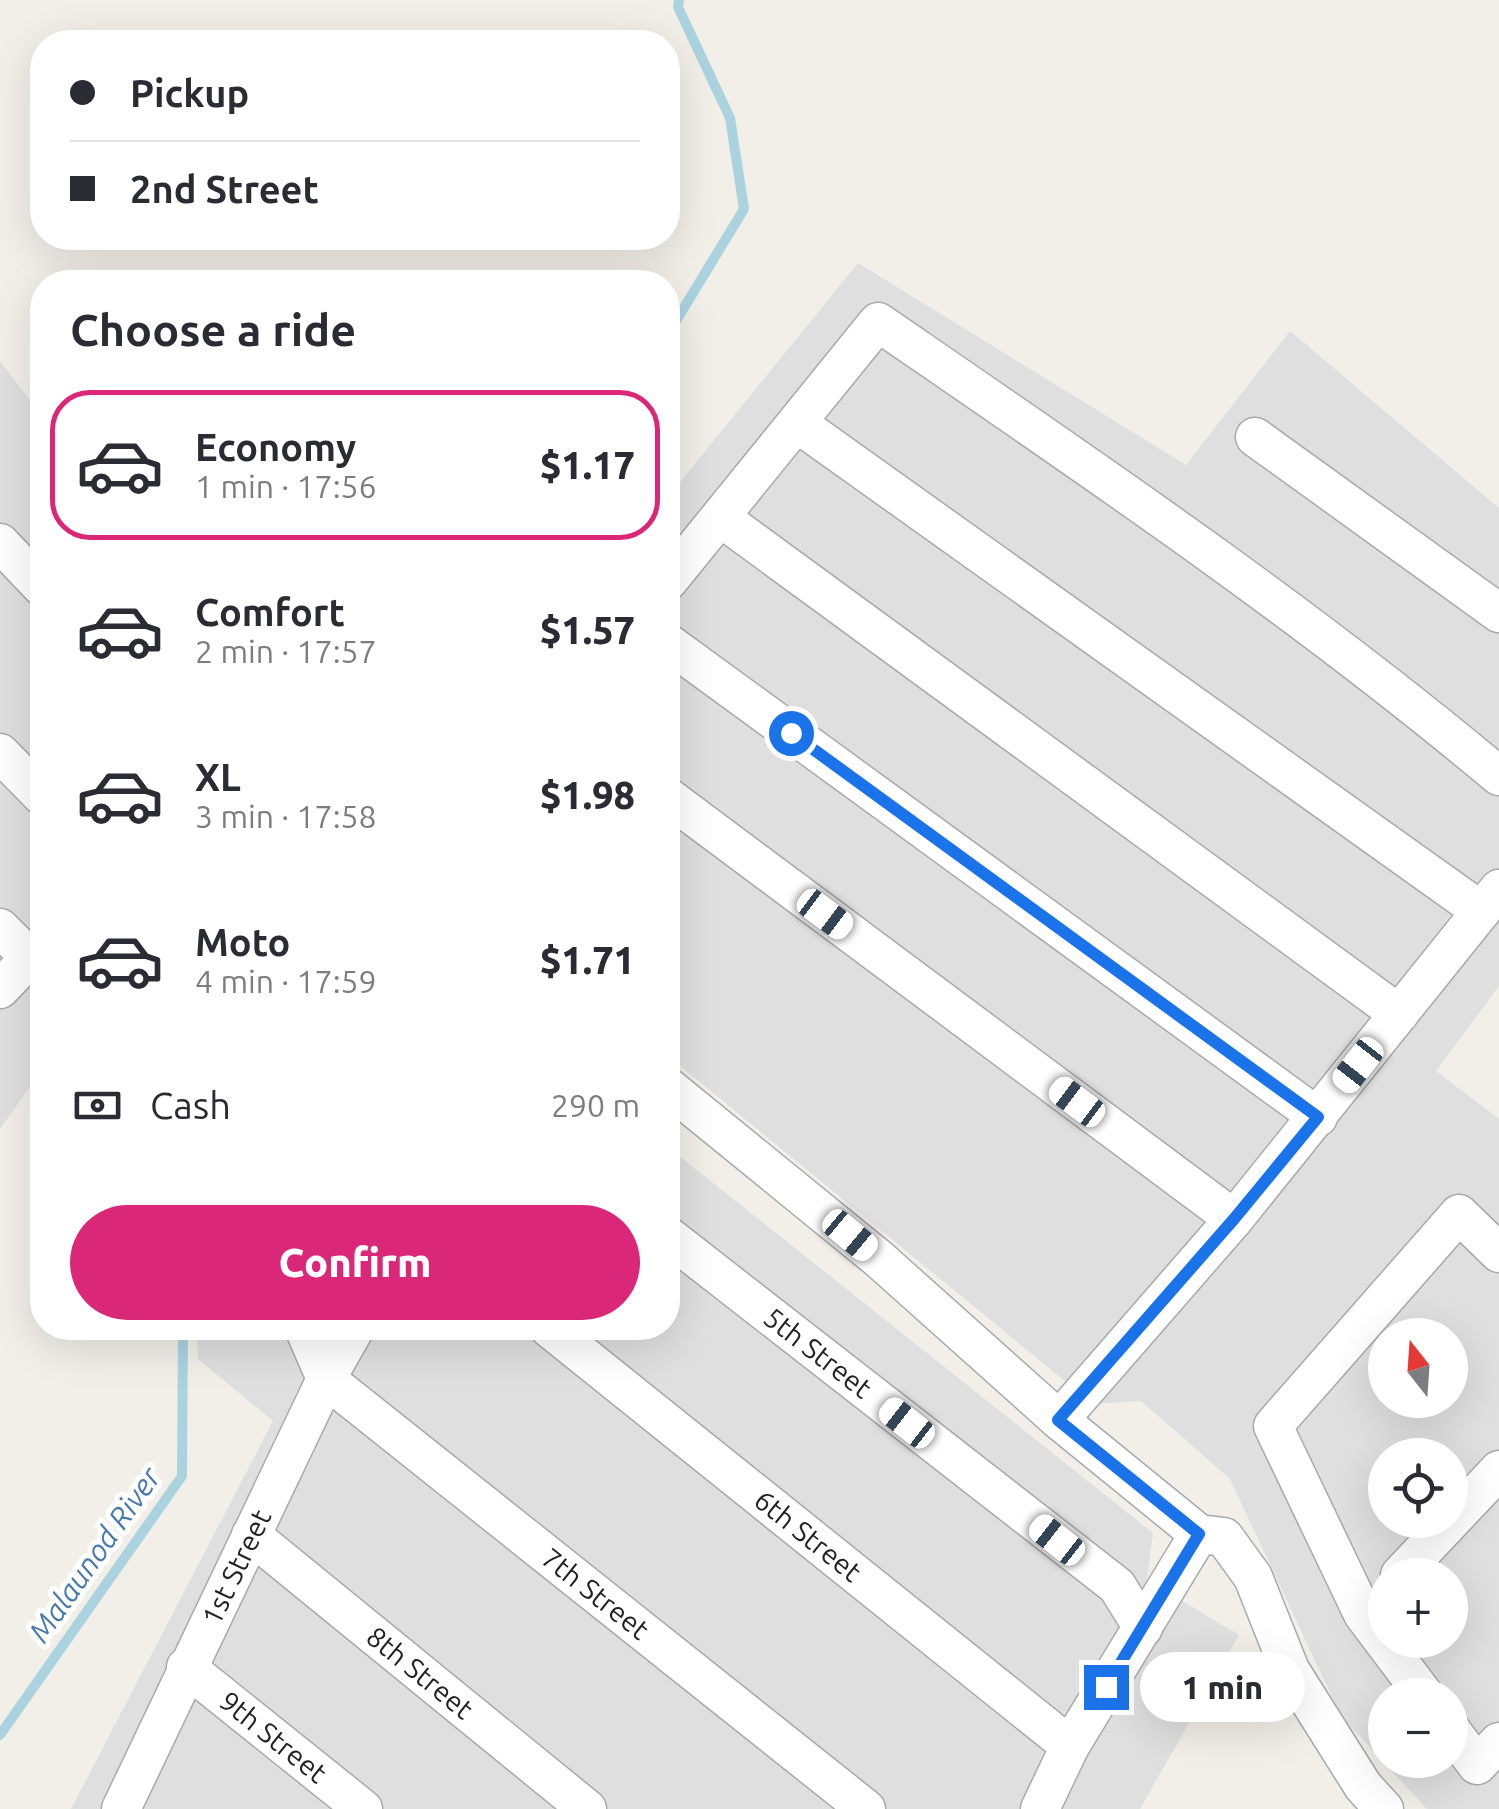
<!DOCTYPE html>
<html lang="en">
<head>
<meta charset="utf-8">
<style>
	body { margin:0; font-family:Ubuntu,sans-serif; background:#f2f2f3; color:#2b2b33; height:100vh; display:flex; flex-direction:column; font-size:38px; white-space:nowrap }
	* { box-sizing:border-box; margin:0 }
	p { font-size:32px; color:#7c7c81 }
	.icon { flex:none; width:55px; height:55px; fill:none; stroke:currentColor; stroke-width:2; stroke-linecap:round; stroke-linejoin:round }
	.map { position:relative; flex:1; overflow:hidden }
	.side { position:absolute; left:30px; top:270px; width:650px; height:1070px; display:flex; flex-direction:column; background:#fff; border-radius:40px; box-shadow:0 10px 40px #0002 }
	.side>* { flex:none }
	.banner { position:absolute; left:30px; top:30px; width:650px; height:220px; border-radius:40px; box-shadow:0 10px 40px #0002; display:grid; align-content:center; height:220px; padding:0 40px; background:#fff }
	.needle { width:65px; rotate:343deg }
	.tools { position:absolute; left:1368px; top:1318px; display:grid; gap:20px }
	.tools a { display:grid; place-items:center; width:100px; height:100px; border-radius:50%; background:#fff; box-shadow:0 10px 40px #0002; font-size:50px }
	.end { position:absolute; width:45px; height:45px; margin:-22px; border:12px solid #1a73e8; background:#fff; box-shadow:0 0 0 5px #fff }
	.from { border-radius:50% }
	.bubble { position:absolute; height:70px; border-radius:35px; background:#fff; box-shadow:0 10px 40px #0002; font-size:32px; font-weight:800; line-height:70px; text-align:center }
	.car { position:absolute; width:30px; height:60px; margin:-30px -15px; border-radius:12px; box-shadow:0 0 8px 2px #0007; background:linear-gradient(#fff 24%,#345 0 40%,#fff 0 76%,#345 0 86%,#fff 0) }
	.banner b { display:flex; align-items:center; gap:35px; height:95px; font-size:38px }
	.banner b+b { border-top:2px solid #e1e1e2 }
	.banner i { width:25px; height:25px; background:#2b2b33 }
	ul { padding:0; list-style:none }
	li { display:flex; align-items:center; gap:30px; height:150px; margin:0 20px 15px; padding:0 20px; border:5px solid transparent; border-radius:40px }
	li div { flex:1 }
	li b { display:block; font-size:38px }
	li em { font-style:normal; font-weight:800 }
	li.on { border-color:#db2777 }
	li>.icon { width:90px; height:90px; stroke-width:1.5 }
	h2 { padding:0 40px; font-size:45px; line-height:120px }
	.pay { display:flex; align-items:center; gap:25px; height:110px; padding:0 40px; font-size:38px }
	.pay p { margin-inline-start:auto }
	.action { display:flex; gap:20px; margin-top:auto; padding:20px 40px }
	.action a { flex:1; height:115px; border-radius:60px; background:#db2777; color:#fff; font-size:40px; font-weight:800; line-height:115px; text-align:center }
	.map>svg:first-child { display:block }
</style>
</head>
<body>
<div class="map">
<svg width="1499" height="1809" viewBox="0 0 1499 1809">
	<rect width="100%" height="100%" fill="#f2efe9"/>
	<g fill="#e0dfdf" fill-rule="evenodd">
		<path d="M858,263L1186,465L1290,331L1499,508V986L1436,1071L1499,1119V1809H1427L1341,1716L1230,1479L1141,1401L1093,1404L668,1056V497ZM1385,1335H1450V1400H1385ZM1385,1455H1450V1520H1385ZM1385,1575H1450V1640H1385ZM1385,1695H1450V1760H1385Z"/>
		<path d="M0,361L42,416V1070L0,1129Z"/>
		<path d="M668,1147L1153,1533L1147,1580L1239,1635L1140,1809H71L273,1421L198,1359L197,1328H668Z"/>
	</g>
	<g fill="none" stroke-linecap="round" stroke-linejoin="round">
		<g stroke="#aad3df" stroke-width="10">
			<path d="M668,334L744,209L730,118L678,7L679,0"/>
			<path d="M0,1735L182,1476L183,1328"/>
		</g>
		<defs>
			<g id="minor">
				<path d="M797,423L1481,911"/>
				<path d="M1255,437L1499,613"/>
				<path d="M721,518L1399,1014"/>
				<path d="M0,543L42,587"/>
				<path d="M668,581L878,322C1089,467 1302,611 1499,776"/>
				<path d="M668,643L1318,1117"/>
				<path d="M0,753L42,796"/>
				<path d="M668,797L1234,1219"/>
				<path d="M0,928L30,958"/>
				<path d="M0,989L42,945"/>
				<path d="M668,1087L879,1259L1059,1420L1199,1534L1224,1537L1253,1577L1290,1670L1363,1786L1384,1809"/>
				<path id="s1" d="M668,1236L1117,1586L1143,1628"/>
				<path id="s2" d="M304,1328L326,1379L866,1809"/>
				<path id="s3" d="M549,1328L1070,1746"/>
				<path d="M1059,1420L1234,1219L1499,889"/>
				<path id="s4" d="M251,1535L587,1809"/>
				<path d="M1400,1575L1499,1470"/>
				<path id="s5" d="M186,1667L363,1809"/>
				<path d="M1424,1695L1363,1614L1273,1426L1459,1214L1499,1253"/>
				<path d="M1450,1729L1477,1765L1499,1742"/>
				<path id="s6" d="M121,1809L326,1379L355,1328"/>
				<path d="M1040,1809L1070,1746L1199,1534"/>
			</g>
		</defs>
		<use href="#minor" stroke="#a9a9a9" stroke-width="41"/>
		<use href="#minor" stroke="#fff" stroke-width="38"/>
	</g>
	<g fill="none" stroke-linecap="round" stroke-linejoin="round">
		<path stroke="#1a73e8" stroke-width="12" d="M791,733L1318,1117L1234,1219L1058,1420L1199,1534L1106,1687"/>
	</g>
	<g text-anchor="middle" stroke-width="10" stroke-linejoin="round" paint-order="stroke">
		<g font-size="28" fill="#222" stroke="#fff">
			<text dy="10" stroke="none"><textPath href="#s1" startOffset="190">5th Street</textPath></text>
			<text dy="10" stroke="none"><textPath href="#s3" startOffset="332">6th Street</textPath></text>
			<text dy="10" stroke="none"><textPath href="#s6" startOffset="268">1st Street</textPath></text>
			<text dy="10" stroke="none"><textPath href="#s2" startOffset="400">7th Street</textPath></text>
			<text dy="10" stroke="none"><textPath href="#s4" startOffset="218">8th Street</textPath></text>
			<text dy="10" stroke="none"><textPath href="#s5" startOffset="112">9th Street</textPath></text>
		</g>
		<g font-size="30" font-style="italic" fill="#4a7aab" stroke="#fff">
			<text transform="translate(95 1555) rotate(-55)" y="10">Malaunod River</text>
		</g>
	</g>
</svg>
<div class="tools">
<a><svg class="needle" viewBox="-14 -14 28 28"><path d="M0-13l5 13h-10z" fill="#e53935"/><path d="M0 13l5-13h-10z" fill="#7c7c81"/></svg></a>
<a><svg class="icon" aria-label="locate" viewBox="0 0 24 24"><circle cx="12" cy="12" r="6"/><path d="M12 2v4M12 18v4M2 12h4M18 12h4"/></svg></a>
<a>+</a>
<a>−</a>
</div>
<i class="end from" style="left:791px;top:733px"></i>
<i class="end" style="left:1106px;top:1687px"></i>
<div class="bubble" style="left:1140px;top:1652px;width:165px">1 min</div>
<i class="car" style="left:825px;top:914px;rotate:127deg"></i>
<i class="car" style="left:1358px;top:1065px;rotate:218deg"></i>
<i class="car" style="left:1077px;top:1102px;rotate:307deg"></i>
<i class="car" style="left:850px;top:1235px;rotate:130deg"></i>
<i class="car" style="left:907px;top:1423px;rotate:308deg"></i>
<i class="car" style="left:1057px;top:1540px;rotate:308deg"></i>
<div class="banner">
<b><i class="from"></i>Pickup</b>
<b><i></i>2nd Street</b>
</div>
<section class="side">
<h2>Choose a ride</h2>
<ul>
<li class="on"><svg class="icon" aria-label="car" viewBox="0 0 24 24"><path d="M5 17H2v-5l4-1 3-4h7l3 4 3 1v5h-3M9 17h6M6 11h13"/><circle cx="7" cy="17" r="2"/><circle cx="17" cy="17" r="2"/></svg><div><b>Economy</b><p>1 min · 17:56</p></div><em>$1.17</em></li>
<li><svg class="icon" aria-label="car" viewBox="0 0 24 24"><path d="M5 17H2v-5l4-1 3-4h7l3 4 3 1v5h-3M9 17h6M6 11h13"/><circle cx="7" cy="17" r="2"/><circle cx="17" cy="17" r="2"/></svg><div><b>Comfort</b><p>2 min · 17:57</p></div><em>$1.57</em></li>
<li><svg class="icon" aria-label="car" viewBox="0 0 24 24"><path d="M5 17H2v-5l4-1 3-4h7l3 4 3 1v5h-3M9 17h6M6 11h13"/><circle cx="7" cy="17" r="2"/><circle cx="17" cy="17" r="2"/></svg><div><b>XL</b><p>3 min · 17:58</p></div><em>$1.98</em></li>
<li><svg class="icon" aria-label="car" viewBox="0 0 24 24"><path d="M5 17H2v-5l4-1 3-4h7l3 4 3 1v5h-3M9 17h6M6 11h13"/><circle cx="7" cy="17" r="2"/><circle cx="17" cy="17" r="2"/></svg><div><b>Moto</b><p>4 min · 17:59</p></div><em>$1.71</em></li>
</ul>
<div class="pay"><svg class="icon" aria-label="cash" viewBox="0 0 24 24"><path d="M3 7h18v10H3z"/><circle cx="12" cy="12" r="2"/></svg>Cash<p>290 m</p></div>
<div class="action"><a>Confirm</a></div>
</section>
</div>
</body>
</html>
